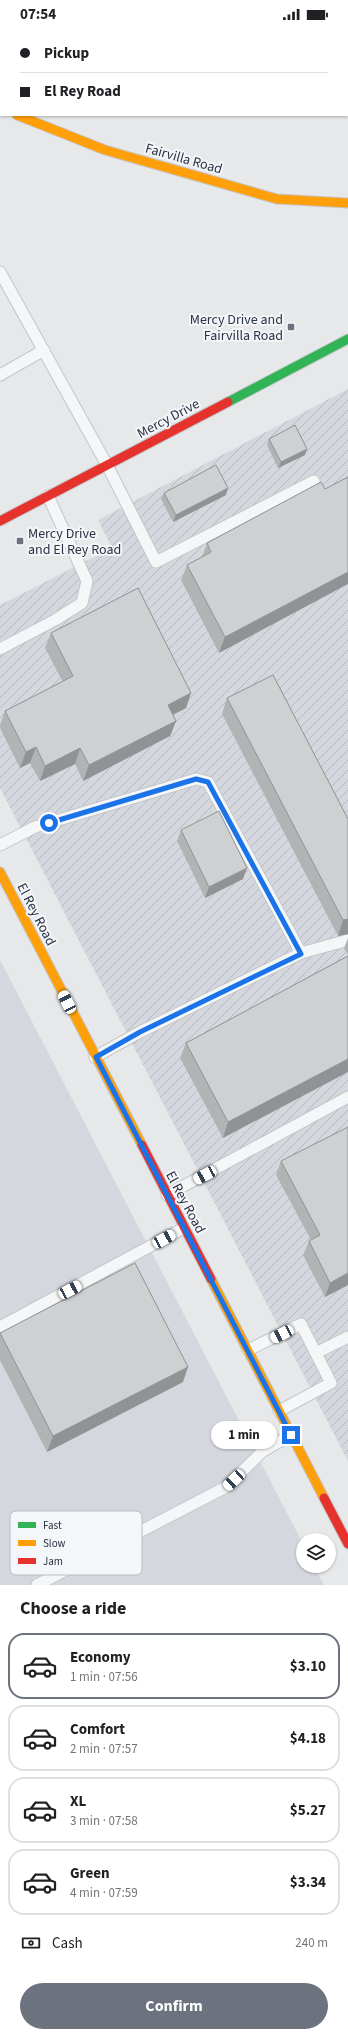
<!DOCTYPE html>
<html lang="en">
<head>
<meta charset="utf-8">
<style>
	body { margin:0; font-family:"Source Sans 3",sans-serif; background:#f6f6f6; color:#202124; height:100vh; display:flex; flex-direction:column; font-size:15px; white-space:nowrap }
	* { box-sizing:border-box; margin:0 }
	p { font-size:13px; color:#757577 }
	.icon { flex:none; width:22px; height:22px; fill:none; stroke:currentColor; stroke-width:2; stroke-linecap:round; stroke-linejoin:round }
	.map { position:relative; height:1557px; overflow:hidden }
	.panel { display:flex; flex-direction:column; background:#fff; flex:1 }
	.panel>* { flex:none }
	.hud { position:absolute; left:0px; top:0px; width:348px; height:88px; box-shadow:0 1px 3px #0004; display:grid; align-content:center; height:88px; padding:0 20px; background:#fff }
	.buttons { position:absolute; left:296px; top:1505px; display:grid; gap:8px }
	.buttons a { display:grid; place-items:center; width:40px; height:40px; border-radius:50%; background:#fff; box-shadow:0 1px 3px #0004; font-size:20px }
	.end { position:absolute; width:18px; height:18px; margin:-9px; border:5px solid #1a73e8; background:#fff; box-shadow:0 0 0 2px #fff }
	.from { border-radius:50% }
	.bubble { position:absolute; height:28px; border-radius:14px; background:#fff; box-shadow:0 1px 3px #0004; font-size:13px; font-weight:700; line-height:28px; text-align:center }
	.car { position:absolute; width:12px; height:24px; margin:-12px -6px; border-radius:5px; box-shadow:0 0 3px 1px #0007; background:linear-gradient(#fff 24%,#345 0 40%,#fff 0 76%,#345 0 86%,#fff 0) }
	.hud b { display:flex; align-items:center; gap:14px; height:38px; font-size:15px }
	.hud b+b { border-top:1px solid #e0e0e0 }
	.hud i { width:10px; height:10px; background:#202124 }
	ul { padding:0; list-style:none }
	li { display:flex; align-items:center; gap:12px; height:66px; margin:0 8px 6px; padding:0 12px; border:2px solid #e0e0e0; border-radius:16px }
	li div { flex:1 }
	li b { display:block; font-size:15px }
	li em { font-style:normal; font-weight:700 }
	li.current { border-color:#6c737e }
	li>.icon { width:36px; height:36px; stroke-width:1.5 }
	h2 { padding:0 20px; font-size:18px; line-height:48px }
	.pay { display:flex; align-items:center; gap:10px; height:44px; padding:0 20px; font-size:15px }
	.pay p { margin-inline-start:auto }
	.primary-button { display:flex; gap:8px; margin-top:auto; padding:8px 20px }
	.primary-button a { flex:1; height:46px; border-radius:24px; background:#6c737e; color:#fff; font-size:16px; font-weight:700; line-height:46px; text-align:center }
	.status { display:flex; justify-content:space-between; align-items:center; height:28px; padding:0 20px; background:#fff; direction:ltr }
	.status svg { height:11px; fill:currentColor }
	.map>svg:first-child { display:block }
</style>
</head>
<body>
<div class="status"><b>07:54</b><svg viewBox="0 0 49 12"><path d="M0 12V9h3v3zM5 12V6h3v6zM10 12V3h3v9zM15 12V0h3v12zM26 1h20v11H26zM47 4h2v5h-2z"/></svg></div>
<div class="map">
<svg width="348" height="1557" viewBox="0 0 348 1557">
	<defs>
		<pattern id="industrial-furrows" width="10" height="10" patternUnits="userSpaceOnUse"><rect width="10" height="10" fill="#d4d7dd"/><path d="M-1 1l2-2M0 10L10 0M9 11l2-2" fill="none" stroke="#b6b9bf"/></pattern>
	</defs>
	<rect width="100%" height="100%" fill="#e6e8ea"/>
	<path fill="#d4d7dd" d="M0,932L303,1516V1538H314L324,1557H0Z"/>
	<path fill="url(#industrial-furrows)" d="M348,361V1433L0,760V577L112,520L98,492Z"/>
	<g fill="none" stroke-linecap="round" stroke-linejoin="round">
		<defs>
			<g id="lane">
				<path d="M0,244L107,437L156,534L314,453"/>
				<path d="M0,347L44,322"/>
				<path d="M0,621L55,592L82,575L87,553L48,468"/>
				<path d="M0,817L35,799L196,751L208,754L301,925"/>
				<path d="M95,1029L140,1004L301,925L348,912"/>
				<path d="M167,1167L348,1069"/>
				<path d="M0,1299L184,1200"/>
				<path d="M248,1322L301,1296L331,1355L279,1383"/>
				<path d="M316,1325L348,1309"/>
				<path d="M37,1557L226,1459L263,1423L291,1407"/>
			</g>
			<path id="fast" d="M228,374L348,311"/>
			<g id="slow">
				<path d="M0,80L1,81"/>
				<path d="M17,87L105,122L277,171L348,175"/>
				<path d="M0,844L142,1117"/>
				<path d="M211,1251L324,1470"/>
			</g>
			<g id="jam">
				<path d="M0,493L228,374"/>
				<path d="M142,1117L211,1251"/>
				<path d="M324,1470L348,1516"/>
			</g>
		</defs>
		<use href="#lane" stroke="#c4c6c8" stroke-width="13"/>
		<use href="#fast" stroke="#c4c6c8" stroke-width="11"/>
		<use href="#slow" stroke="#c4c6c8" stroke-width="11"/>
		<use href="#jam" stroke="#c4c6c8" stroke-width="11"/>
		<use href="#lane" stroke="#f5f6f7" stroke-width="11"/>
		<use href="#fast" stroke="#30b455" stroke-width="9"/>
		<use href="#slow" stroke="#ff9f0a" stroke-width="9"/>
		<use href="#jam" stroke="#e5322d" stroke-width="9"/>
	</g>
	<g fill="#b1b3b5">
		<path d="M269,411L305,427L278,440L267,417Z"/>
		<path d="M321,454L219,625L181,552L187,537L202,529L207,515Z"/>
		<path d="M164,465L226,467L173,494L161,471Z"/>
		<path d="M51,605L191,665L186,680L173,687L176,693L170,708L83,753L75,736L40,753L30,735L20,740L0,700V697L5,683L63,654L45,620Z"/>
		<path d="M227,670L348,791V906L338,908L222,686Z"/>
		<path d="M181,802L243,851L205,870L177,813Z"/>
		<path d="M348,910V927L344,920Z"/>
		<path d="M348,928L223,1110L180,1030L186,1015Z"/>
		<path d="M281,1133L348,1257L325,1269L303,1227L309,1213L311,1212L276,1147Z"/>
		<path d="M0,1305L183,1354L47,1424L0,1332Z"/>
	</g>
	<g fill="#909293">
		<path d="M307,421L305,427L278,440L281,434Z"/>
		<path d="M228,460L226,467L173,494L176,487Z"/>
		<path d="M348,544V556L219,625L225,609Z"/>
		<path d="M191,665L186,680L162,692L168,677Z"/>
		<path d="M176,693L170,708L83,753L89,737Z"/>
		<path d="M36,719L30,735L20,740L26,724Z"/>
		<path d="M80,720L75,736L40,753L45,738Z"/>
		<path d="M247,840L243,851L205,870L209,859Z"/>
		<path d="M348,891V906L338,908L343,892Z"/>
		<path d="M348,1031V1044L223,1110L228,1094Z"/>
		<path d="M348,1245V1257L325,1269L330,1255Z"/>
		<path d="M188,1339L183,1354L47,1424L53,1408Z"/>
	</g>
	<g fill="#ced0d2" stroke="#909293">
		<path d="M295,397L307,421L281,434L269,411Z"/>
		<path d="M216,437L228,460L176,487L164,465Z"/>
		<path d="M348,449V544L225,609L187,537L211,524L207,515L321,454L325,461Z"/>
		<path d="M138,560L191,665L168,677L176,693L89,737L80,720L45,738L36,719L26,724L5,683L73,648L51,605Z"/>
		<path d="M273,647L348,791V891L343,892L227,670Z"/>
		<path d="M219,783L247,840L209,859L181,802Z"/>
		<path d="M348,928V1031L228,1094L186,1015Z"/>
		<path d="M348,1099V1245L330,1255L309,1213L320,1207L281,1133Z"/>
		<path d="M135,1235L188,1339L53,1408L0,1305Z"/>
	</g>
	<g fill="none" stroke-linecap="round" stroke-linejoin="round">
		<path stroke="#1a73e8" stroke-width="5" d="M49,795L196,751L208,754L301,926L140,1004L96,1029L291,1407"/>
	</g>
	<g fill="#6c737e" stroke="#f4f6f9" stroke-width="1.5">
		<rect x="287" y="295" width="8" height="8" rx="2"/>
		<rect x="16" y="509" width="8" height="8" rx="2"/>
	</g>
	<g text-anchor="middle" stroke-width="4" stroke-linejoin="round" paint-order="stroke">
		<g font-size="14" fill="#2b3444" stroke="#f4f6f9">
			<text transform="translate(184 130) rotate(16)" y="5">Fairvilla Road</text>
			<text transform="translate(168 390) rotate(-28)" y="5">Mercy Drive</text>
			<text transform="translate(37 886) rotate(63)" y="5">El Rey Road</text>
			<text transform="translate(186 1174) rotate(62)" y="5">El Rey Road</text>
		</g>
		<g font-size="14" fill="#2b3444" stroke="#f4f6f9" text-anchor="end">
			<text x="283" y="296">Mercy Drive and<tspan x="283" dy="16">Fairvilla Road</tspan></text>
			<text x="28" y="510" text-anchor="start">Mercy Drive<tspan x="28" dy="16">and El Rey Road</tspan></text>
		</g>
	</g>
	<rect x="10" y="1483" width="132" height="64" rx="6" fill="#f4f6f9" stroke="#b8bcc3" stroke-width="1"/>
	<rect x="18" y="1494" width="18" height="6" fill="#30b455"/>
	<rect x="18" y="1512" width="18" height="6" fill="#ff9f0a"/>
	<rect x="18" y="1530" width="18" height="6" fill="#e5322d"/>
	<g font-size="11" fill="#2b3444">
		<text x="43" y="1501">Fast</text>
		<text x="43" y="1519">Slow</text>
		<text x="43" y="1537">Jam</text>
	</g>
</svg>
<div class="buttons">
<a><svg class="icon" aria-label="layers" viewBox="0 0 24 24"><path d="M12 4l9 5-9 5-9-5zM3 14l9 5 9-5"/></svg></a>
</div>
<i class="end from" style="left:49px;top:795px"></i>
<i class="end" style="left:291px;top:1407px"></i>
<div class="bubble" style="left:211px;top:1393px;width:66px">1 min</div>
<i class="car" style="left:67px;top:974px;rotate:333deg"></i>
<i class="car" style="left:205px;top:1147px;rotate:242deg"></i>
<i class="car" style="left:164px;top:1211px;rotate:61deg"></i>
<i class="car" style="left:70px;top:1262px;rotate:62deg"></i>
<i class="car" style="left:282px;top:1306px;rotate:244deg"></i>
<i class="car" style="left:234px;top:1452px;rotate:227deg"></i>
<div class="hud">
<b><i class="from"></i>Pickup</b>
<b><i></i>El Rey Road</b>
</div>
</div>
<section class="panel">
<h2>Choose a ride</h2>
<ul>
<li class="current"><svg class="icon" aria-label="car" viewBox="0 0 24 24"><path d="M5 17H2v-5l4-1 3-4h7l3 4 3 1v5h-3M9 17h6M6 11h13"/><circle cx="7" cy="17" r="2"/><circle cx="17" cy="17" r="2"/></svg><div><b>Economy</b><p>1 min · 07:56</p></div><em>$3.10</em></li>
<li><svg class="icon" aria-label="car" viewBox="0 0 24 24"><path d="M5 17H2v-5l4-1 3-4h7l3 4 3 1v5h-3M9 17h6M6 11h13"/><circle cx="7" cy="17" r="2"/><circle cx="17" cy="17" r="2"/></svg><div><b>Comfort</b><p>2 min · 07:57</p></div><em>$4.18</em></li>
<li><svg class="icon" aria-label="car" viewBox="0 0 24 24"><path d="M5 17H2v-5l4-1 3-4h7l3 4 3 1v5h-3M9 17h6M6 11h13"/><circle cx="7" cy="17" r="2"/><circle cx="17" cy="17" r="2"/></svg><div><b>XL</b><p>3 min · 07:58</p></div><em>$5.27</em></li>
<li><svg class="icon" aria-label="car" viewBox="0 0 24 24"><path d="M5 17H2v-5l4-1 3-4h7l3 4 3 1v5h-3M9 17h6M6 11h13"/><circle cx="7" cy="17" r="2"/><circle cx="17" cy="17" r="2"/></svg><div><b>Green</b><p>4 min · 07:59</p></div><em>$3.34</em></li>
</ul>
<div class="pay"><svg class="icon" aria-label="cash" viewBox="0 0 24 24"><path d="M3 7h18v10H3z"/><circle cx="12" cy="12" r="2"/></svg>Cash<p>240 m</p></div>
<div class="primary-button"><a>Confirm</a></div>
</section>
</body>
</html>
